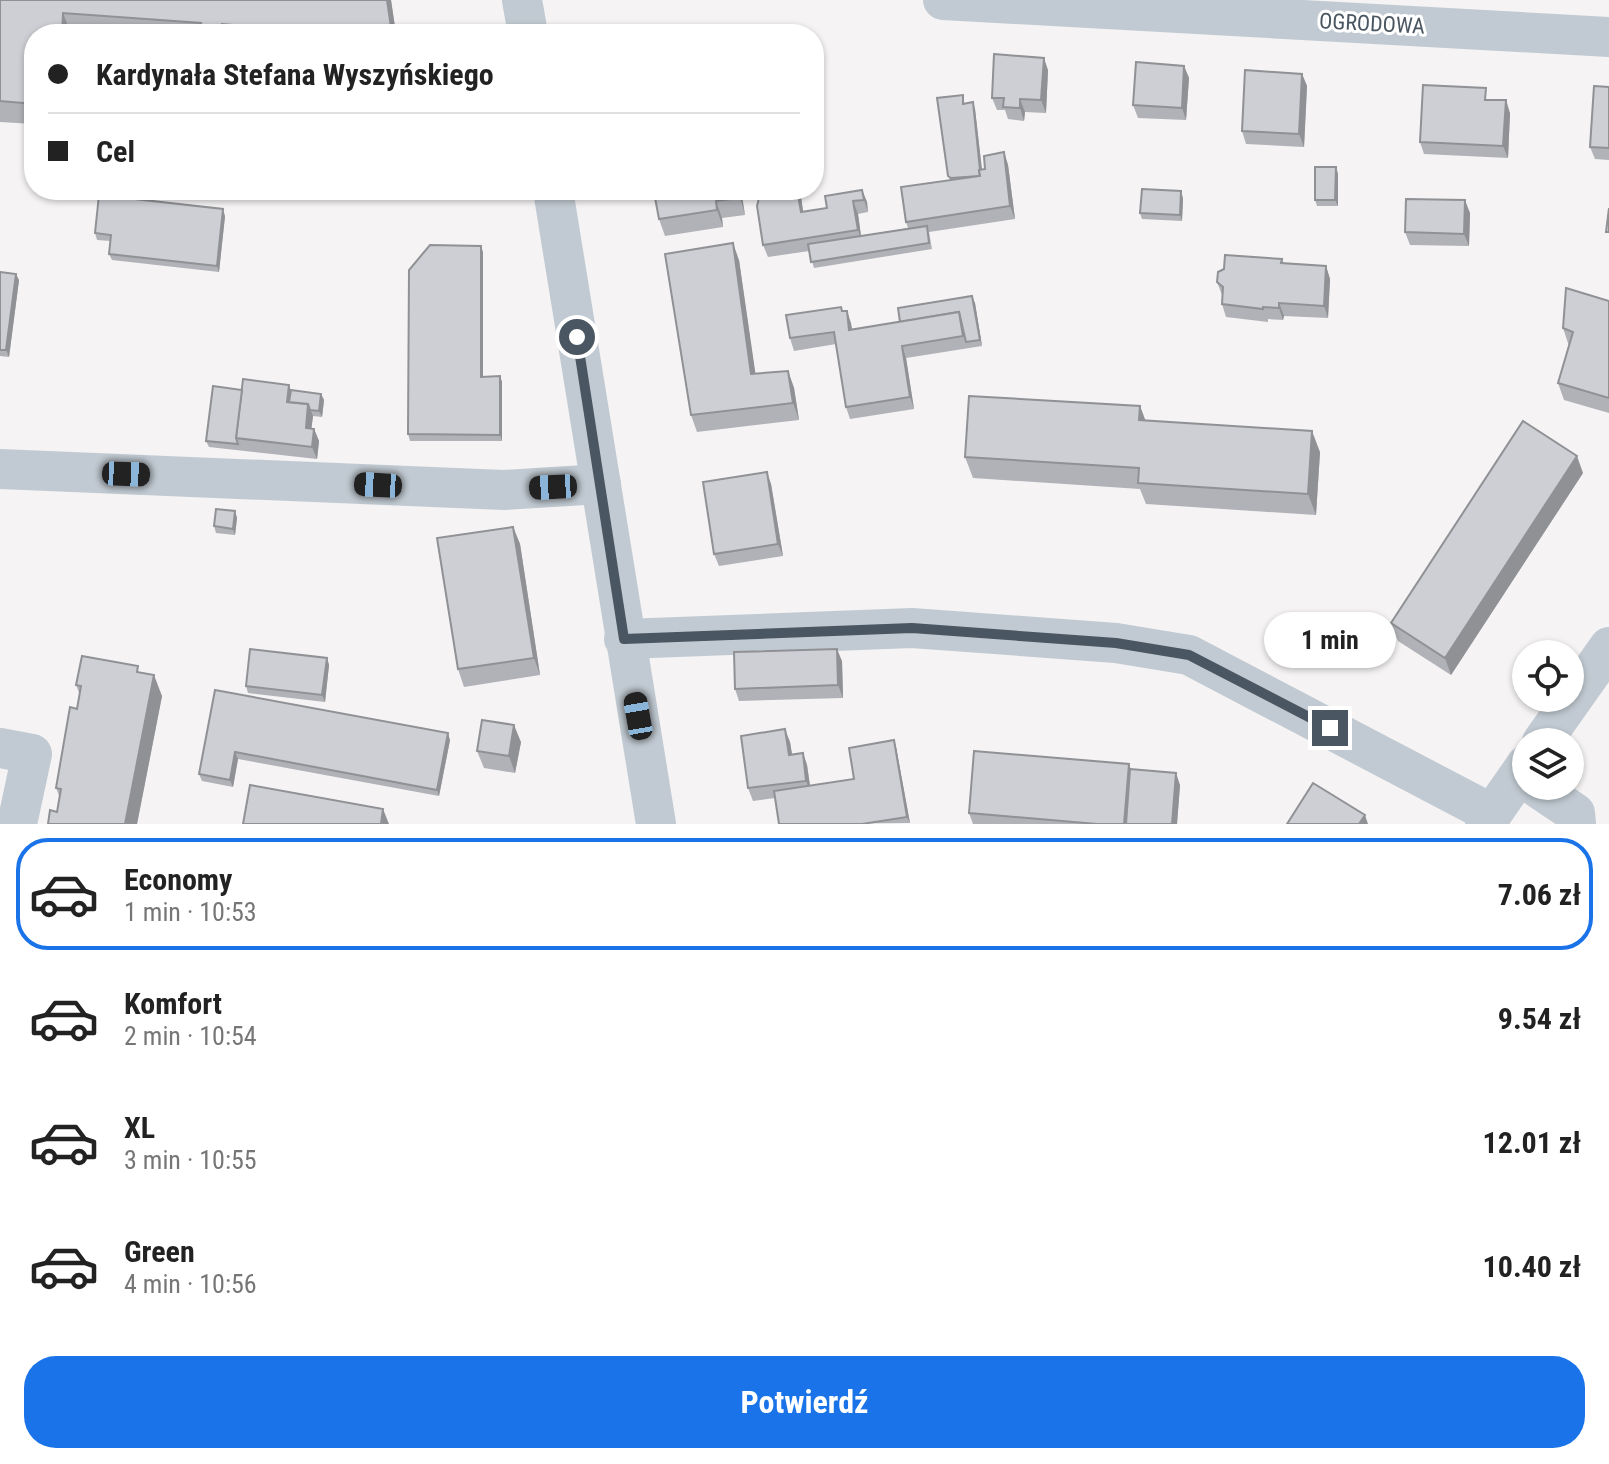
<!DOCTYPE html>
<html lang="pl">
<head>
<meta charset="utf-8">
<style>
	body { margin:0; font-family:"Roboto Condensed",sans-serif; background:#f6f6f6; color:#222; height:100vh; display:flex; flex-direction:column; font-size:30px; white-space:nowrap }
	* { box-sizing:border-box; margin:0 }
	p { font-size:26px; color:#767676 }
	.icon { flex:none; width:44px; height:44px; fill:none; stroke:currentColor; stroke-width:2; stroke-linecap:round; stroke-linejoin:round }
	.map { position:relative; height:824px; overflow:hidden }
	.panel { display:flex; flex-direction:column; background:#fff; flex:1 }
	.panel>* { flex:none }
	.guide { position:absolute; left:24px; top:24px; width:800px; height:176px; border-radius:32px; box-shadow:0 2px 6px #0004; display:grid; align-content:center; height:176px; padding:0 24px; background:#fff }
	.controls { position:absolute; left:1512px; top:640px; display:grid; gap:16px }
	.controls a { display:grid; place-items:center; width:72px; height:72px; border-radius:50%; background:#fff; box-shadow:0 2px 6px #0004; font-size:40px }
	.end { position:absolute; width:36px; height:36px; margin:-18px; border:10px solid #4a5661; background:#fff; box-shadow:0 0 0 4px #fff }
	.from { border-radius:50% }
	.bubble { position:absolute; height:56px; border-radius:28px; background:#fff; box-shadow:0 2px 6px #0004; font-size:26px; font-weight:700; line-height:56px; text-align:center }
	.car { position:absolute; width:24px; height:48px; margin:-24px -12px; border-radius:10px; box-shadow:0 0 6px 2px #0007; background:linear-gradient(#222 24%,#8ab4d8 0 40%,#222 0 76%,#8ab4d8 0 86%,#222 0) }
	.guide b { display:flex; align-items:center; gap:28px; height:76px; font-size:30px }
	.guide b+b { border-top:2px solid #e0e0e0 }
	.guide i { width:20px; height:20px; background:#222 }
	ul { padding:14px 0 0; list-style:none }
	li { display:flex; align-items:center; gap:24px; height:112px; margin:0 16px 12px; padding:0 8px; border:4px solid transparent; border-radius:32px }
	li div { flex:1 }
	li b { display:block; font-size:30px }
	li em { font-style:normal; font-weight:700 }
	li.selected { border-color:#1a73e8 }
	li>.icon { width:72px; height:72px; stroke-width:1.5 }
	.action { display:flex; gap:16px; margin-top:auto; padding:16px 24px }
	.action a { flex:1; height:92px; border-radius:32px; background:#1a73e8; color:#fff; font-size:32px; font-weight:700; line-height:92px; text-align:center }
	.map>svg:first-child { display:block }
</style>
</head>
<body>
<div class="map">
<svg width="1609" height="824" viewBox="0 0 1609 824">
	<rect width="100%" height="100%" fill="#f5f3f3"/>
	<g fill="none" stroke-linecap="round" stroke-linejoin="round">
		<g stroke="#c1cad2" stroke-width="40">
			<path d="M522,0L528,34"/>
			<path d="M943,0L1609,37"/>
			<path d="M553,190L656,824"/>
			<path d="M0,469L504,490L601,484"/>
			<path d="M624,639L912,628L1116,643L1189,655L1492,814"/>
			<path d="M1542,742L1609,647"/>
			<path d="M0,748L32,754L17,824"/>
			<path d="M1535,786L1575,813L1576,824"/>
			<path d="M1485,824L1526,765"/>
		</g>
	</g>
	<g fill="#b0b2b7">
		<path d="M0,0H391L396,34H34V124L0,122Z"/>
		<path d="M1184,66L1189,78L1186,120L1138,118L1133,105Z"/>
		<path d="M1048,70L1046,113L1025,112L1024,121L1008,119L1005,110H997L992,98Z"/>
		<path d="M1302,74L1307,86L1304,147L1246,144L1242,131Z"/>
		<path d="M1609,87V160L1595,159L1590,147Z"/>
		<path d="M1490,100L1510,113L1508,158L1424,154L1420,142Z"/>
		<path d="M965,101V104L975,109L982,170L985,169L1004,152L1008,165L1015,219L929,232L932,249L814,268L809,251L768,257L763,245L801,197L803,212L827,208L862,190L867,202L868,212L858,214L861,236L908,228L906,222L950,180L948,176Z"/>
		<path d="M1336,167L1338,174V206H1317L1315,200Z"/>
		<path d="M655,190H740L745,215L722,218L723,227L665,236L659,219Z"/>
		<path d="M1183,198L1182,221L1142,219L1140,213Z"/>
		<path d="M1470,213L1469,246L1410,245L1405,232Z"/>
		<path d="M225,216L219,272L112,260L109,254L111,241L97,240L95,233Z"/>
		<path d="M483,252V377L500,376L502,382V441H410L408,434Z"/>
		<path d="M1282,259L1284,263L1326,266L1330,279L1328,318L1284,316L1283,320L1268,319V322L1226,317L1222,304V295L1217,282Z"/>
		<path d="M739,260L755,374L788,371L794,388L799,420L697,432L691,415Z"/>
		<path d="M0,272L19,280L9,357L0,356Z"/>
		<path d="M1609,301V413L1564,400L1558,383L1569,346L1563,328Z"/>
		<path d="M975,303L982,346L906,358L914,409L850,419L846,407L836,344L794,351L790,338L842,311H847L852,329L900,322Z"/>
		<path d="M242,390H291L321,394L324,400L322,417L313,416L311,429H314L319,441L317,459L209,447L206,441Z"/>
		<path d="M1140,406L1145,421L1320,452L1316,515L1146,504L1140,489L973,478L965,457Z"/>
		<path d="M1583,473L1451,675L1398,641L1391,623Z"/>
		<path d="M771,484L783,556L719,566L714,554Z"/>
		<path d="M235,511L237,518L235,535L216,533L214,526Z"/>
		<path d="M513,527L520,544L540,675L464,687L458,669Z"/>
		<path d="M327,658L329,665L325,702L248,693L246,686Z"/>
		<path d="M842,661L843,698L739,701L735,689Z"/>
		<path d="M140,672L162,696L137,824H48L57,812L60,798L56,788L80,695L76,685Z"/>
		<path d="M215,690L450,740L439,796L238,759L233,787L202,781L199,774Z"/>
		<path d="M521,742L515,773L484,768L477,751Z"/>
		<path d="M790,742L792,754L803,753L807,765L810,786L854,779L896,747L910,823L779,824L775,798L753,801L748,788Z"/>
		<path d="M1129,764L1130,769L1180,785L1177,824H973L969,813Z"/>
	</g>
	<g fill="#909195">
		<path d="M387,0H391L396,34H392Z"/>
		<path d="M63,13L71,34H62Z"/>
		<path d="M1044,58L1048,70L1046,113L1041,100Z"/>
		<path d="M1184,66L1189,78L1186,120L1182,108Z"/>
		<path d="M1302,74L1307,86L1304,147L1299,134Z"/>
		<path d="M1020,99L1025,112L1024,121L1020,108Z"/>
		<path d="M1506,100L1510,113L1508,158L1503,146Z"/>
		<path d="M973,102L975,109L984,188L982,182Z"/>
		<path d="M1004,152L1008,165L1015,219L1010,206Z"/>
		<path d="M1336,167L1338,174V206L1335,200Z"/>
		<path d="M738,190H740L742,195L745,215Z"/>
		<path d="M797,190H799L801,197L805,224L801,212Z"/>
		<path d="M862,190L867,202L868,212L864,200Z"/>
		<path d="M1181,191L1183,198L1182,221L1180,215Z"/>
		<path d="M1465,200L1470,213L1469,246L1464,234Z"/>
		<path d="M716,201L722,218L723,227L717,210Z"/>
		<path d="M853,201L858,214L862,243L858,230Z"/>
		<path d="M223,209L225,216L219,272L217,266Z"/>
		<path d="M733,243L739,260L758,391L751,374Z"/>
		<path d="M481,246L483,252V383L481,377Z"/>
		<path d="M1326,266L1330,279L1328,318L1324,306Z"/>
		<path d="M16,274L19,280L9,357L6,350Z"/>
		<path d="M972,296L975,303L982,346L980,340Z"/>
		<path d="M1279,303L1284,316L1283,320L1279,308Z"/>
		<path d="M847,311L851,323L854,342L849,330Z"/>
		<path d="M902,346L906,358L914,409L910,397Z"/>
		<path d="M788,371L794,388L799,420L793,403Z"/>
		<path d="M500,376L502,382V441L500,435Z"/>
		<path d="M289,385L293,397L292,408L287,402Z"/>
		<path d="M321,394L324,400L322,417L319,411Z"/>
		<path d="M308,404L313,416L310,440L306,428Z"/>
		<path d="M1140,406L1148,427L1139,420Z"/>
		<path d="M314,429L319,441L317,459L312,447Z"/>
		<path d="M1312,431L1320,452L1316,515L1308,494Z"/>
		<path d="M1577,456L1583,473L1451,675L1445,658Z"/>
		<path d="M767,472L771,484L783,556L778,544Z"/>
		<path d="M235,511L237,518L235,535L233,529Z"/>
		<path d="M513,527L520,544L540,675L534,658Z"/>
		<path d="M837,649L842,661L843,698L838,685Z"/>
		<path d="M327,658L329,665L325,702L322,695Z"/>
		<path d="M154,675L162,696L137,824H125Z"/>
		<path d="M514,725L521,742L515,773L509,756Z"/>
		<path d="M785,729L790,742L794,767L789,755Z"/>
		<path d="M448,733L450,740L439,796L437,790Z"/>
		<path d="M894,740L896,747L910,823L907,817Z"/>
		<path d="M235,752L238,759L233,787L230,780Z"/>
		<path d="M803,753L807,765L811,793L806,781Z"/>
		<path d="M1129,764L1135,782L1131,824H1124Z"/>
		<path d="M1176,773L1180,785L1177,824H1172Z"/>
		<path d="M383,809L389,824H381Z"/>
		<path d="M1365,815L1368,824H1359Z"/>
	</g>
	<g fill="#cdcfd5" stroke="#909195" stroke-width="2">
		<path d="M0,0H387L392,34H281L280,29L222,24V29L200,28L201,23L63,13L62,34H34V104L0,101Z"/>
		<path d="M994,54L1044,58L1041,100L1020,99V108L1003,107L1004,98H992Z"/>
		<path d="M1136,62L1184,66L1182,108L1133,105Z"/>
		<path d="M1245,70L1302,74L1299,134L1242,131Z"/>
		<path d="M1423,85L1486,88L1485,100H1506L1503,146L1420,142Z"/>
		<path d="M1594,86L1609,87V148L1590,147Z"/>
		<path d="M963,95V104L973,102L980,170H979L980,176L951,178L948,176L937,98Z"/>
		<path d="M1004,152L1010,206L906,222L901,187L980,176L979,170L985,169L984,156Z"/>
		<path d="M1315,167H1336L1335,200H1315Z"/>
		<path d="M1142,189L1181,191L1180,215L1140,213Z"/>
		<path d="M666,190H738L739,198L716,201L717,210L659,219L654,192Z"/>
		<path d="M761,190H797L801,212L827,208L825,196L862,190L864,200L853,201L858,230L763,245L757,206Z"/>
		<path d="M99,195L223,209L217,266L109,254L111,235L95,233Z"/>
		<path d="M1406,199L1465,200L1464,234L1405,232Z"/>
		<path d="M1609,208V232H1606Z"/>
		<path d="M927,226L929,243L811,262L808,244Z"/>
		<path d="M733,243L751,374L788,371L793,403L691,415L665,254Z"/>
		<path d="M430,245L481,246V377L500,376V435L408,434L409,270Z"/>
		<path d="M1225,255L1282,259L1281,263L1326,266L1324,306L1279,303V308L1263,307V309L1222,304L1223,287L1217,282L1218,272L1224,269Z"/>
		<path d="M0,272L16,274L6,350H0Z"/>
		<path d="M1566,288L1609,301V398L1558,383L1573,332L1563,328Z"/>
		<path d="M972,296L980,340L966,342L959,312L900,322L898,308Z"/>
		<path d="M841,307L842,311H847L849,330L959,312L963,336L902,346L910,397L846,407L834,332L790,338L786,315Z"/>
		<path d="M243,379L289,385L287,402L308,404L306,428L314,429L312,447L236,438Z"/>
		<path d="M213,386L242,390L236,438L238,444L206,441Z"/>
		<path d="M291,390L321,394L319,411L310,410L308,404L289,402Z"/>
		<path d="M969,396L1140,406L1139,420L1312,431L1308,494L1138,483L1139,468L965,457Z"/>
		<path d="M1523,421L1577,456L1445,658L1391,623Z"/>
		<path d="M767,472L778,544L714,554L703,482Z"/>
		<path d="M216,509L235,511L233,529L214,526Z"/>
		<path d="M513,527L534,658L458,669L437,538Z"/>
		<path d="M250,649L327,658L322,695L246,686Z"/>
		<path d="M837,649L838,685L735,689L734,652Z"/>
		<path d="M82,656L138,666L137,672L154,675L125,824H48L50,810L57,812L61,789L56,788L70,707L77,709L81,686L76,685Z"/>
		<path d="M215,690L448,733L437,790L235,752L230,780L199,774Z"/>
		<path d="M482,720L514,725L509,756L477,751Z"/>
		<path d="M785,729L789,755L803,753L806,781L748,788L741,736Z"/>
		<path d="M894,740L907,817L862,824H779L774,791L854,779L849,748Z"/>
		<path d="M974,751L1129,764L1124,824H1097L969,813Z"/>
		<path d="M1130,769L1176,773L1172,824H1126Z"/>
		<path d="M1313,783L1365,815L1359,824H1287Z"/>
		<path d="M250,785L383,809L381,824H243Z"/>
	</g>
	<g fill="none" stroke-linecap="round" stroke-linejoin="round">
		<path stroke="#4a5661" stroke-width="10" d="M577,337L624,639L912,628L1116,643L1189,655L1330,728"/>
	</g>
	<g text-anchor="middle" stroke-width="6" stroke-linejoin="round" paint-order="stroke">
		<g font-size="22" fill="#4a5661" stroke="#fff">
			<text transform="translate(1372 23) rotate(3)" y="8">OGRODOWA</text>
		</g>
	</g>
</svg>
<div class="controls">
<a><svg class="icon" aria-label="locate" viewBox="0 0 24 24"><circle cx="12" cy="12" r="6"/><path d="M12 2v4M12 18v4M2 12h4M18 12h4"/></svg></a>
<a><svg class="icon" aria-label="layers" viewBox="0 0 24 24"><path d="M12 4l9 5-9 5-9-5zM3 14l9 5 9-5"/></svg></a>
</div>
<i class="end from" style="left:577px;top:337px"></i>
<i class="end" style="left:1330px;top:728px"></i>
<div class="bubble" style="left:1264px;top:612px;width:132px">1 min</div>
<i class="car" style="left:126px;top:474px;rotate:92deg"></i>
<i class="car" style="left:378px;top:485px;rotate:273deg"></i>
<i class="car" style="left:553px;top:487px;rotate:267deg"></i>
<i class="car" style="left:638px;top:716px;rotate:350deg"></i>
<div class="guide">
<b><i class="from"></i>Kardynała Stefana Wyszyńskiego</b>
<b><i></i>Cel</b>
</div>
</div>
<section class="panel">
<ul>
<li class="selected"><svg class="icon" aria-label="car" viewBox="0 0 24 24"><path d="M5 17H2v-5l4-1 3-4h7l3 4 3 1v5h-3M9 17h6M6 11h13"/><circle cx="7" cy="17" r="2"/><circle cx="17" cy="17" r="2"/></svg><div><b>Economy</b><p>1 min · 10:53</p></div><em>7.06 zł</em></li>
<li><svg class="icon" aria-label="car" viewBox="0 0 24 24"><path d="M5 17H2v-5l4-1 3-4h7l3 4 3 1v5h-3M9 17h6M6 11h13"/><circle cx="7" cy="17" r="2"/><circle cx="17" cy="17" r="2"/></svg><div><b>Komfort</b><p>2 min · 10:54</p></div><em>9.54 zł</em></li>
<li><svg class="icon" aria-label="car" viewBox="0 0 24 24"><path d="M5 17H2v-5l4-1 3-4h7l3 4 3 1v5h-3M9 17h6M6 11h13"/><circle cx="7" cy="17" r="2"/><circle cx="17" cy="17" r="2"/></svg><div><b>XL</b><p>3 min · 10:55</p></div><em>12.01 zł</em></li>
<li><svg class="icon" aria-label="car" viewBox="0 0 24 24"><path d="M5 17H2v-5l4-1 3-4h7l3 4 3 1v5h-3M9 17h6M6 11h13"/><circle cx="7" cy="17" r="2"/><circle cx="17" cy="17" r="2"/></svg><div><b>Green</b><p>4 min · 10:56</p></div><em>10.40 zł</em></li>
</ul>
<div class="action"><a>Potwierdź</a></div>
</section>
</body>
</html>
